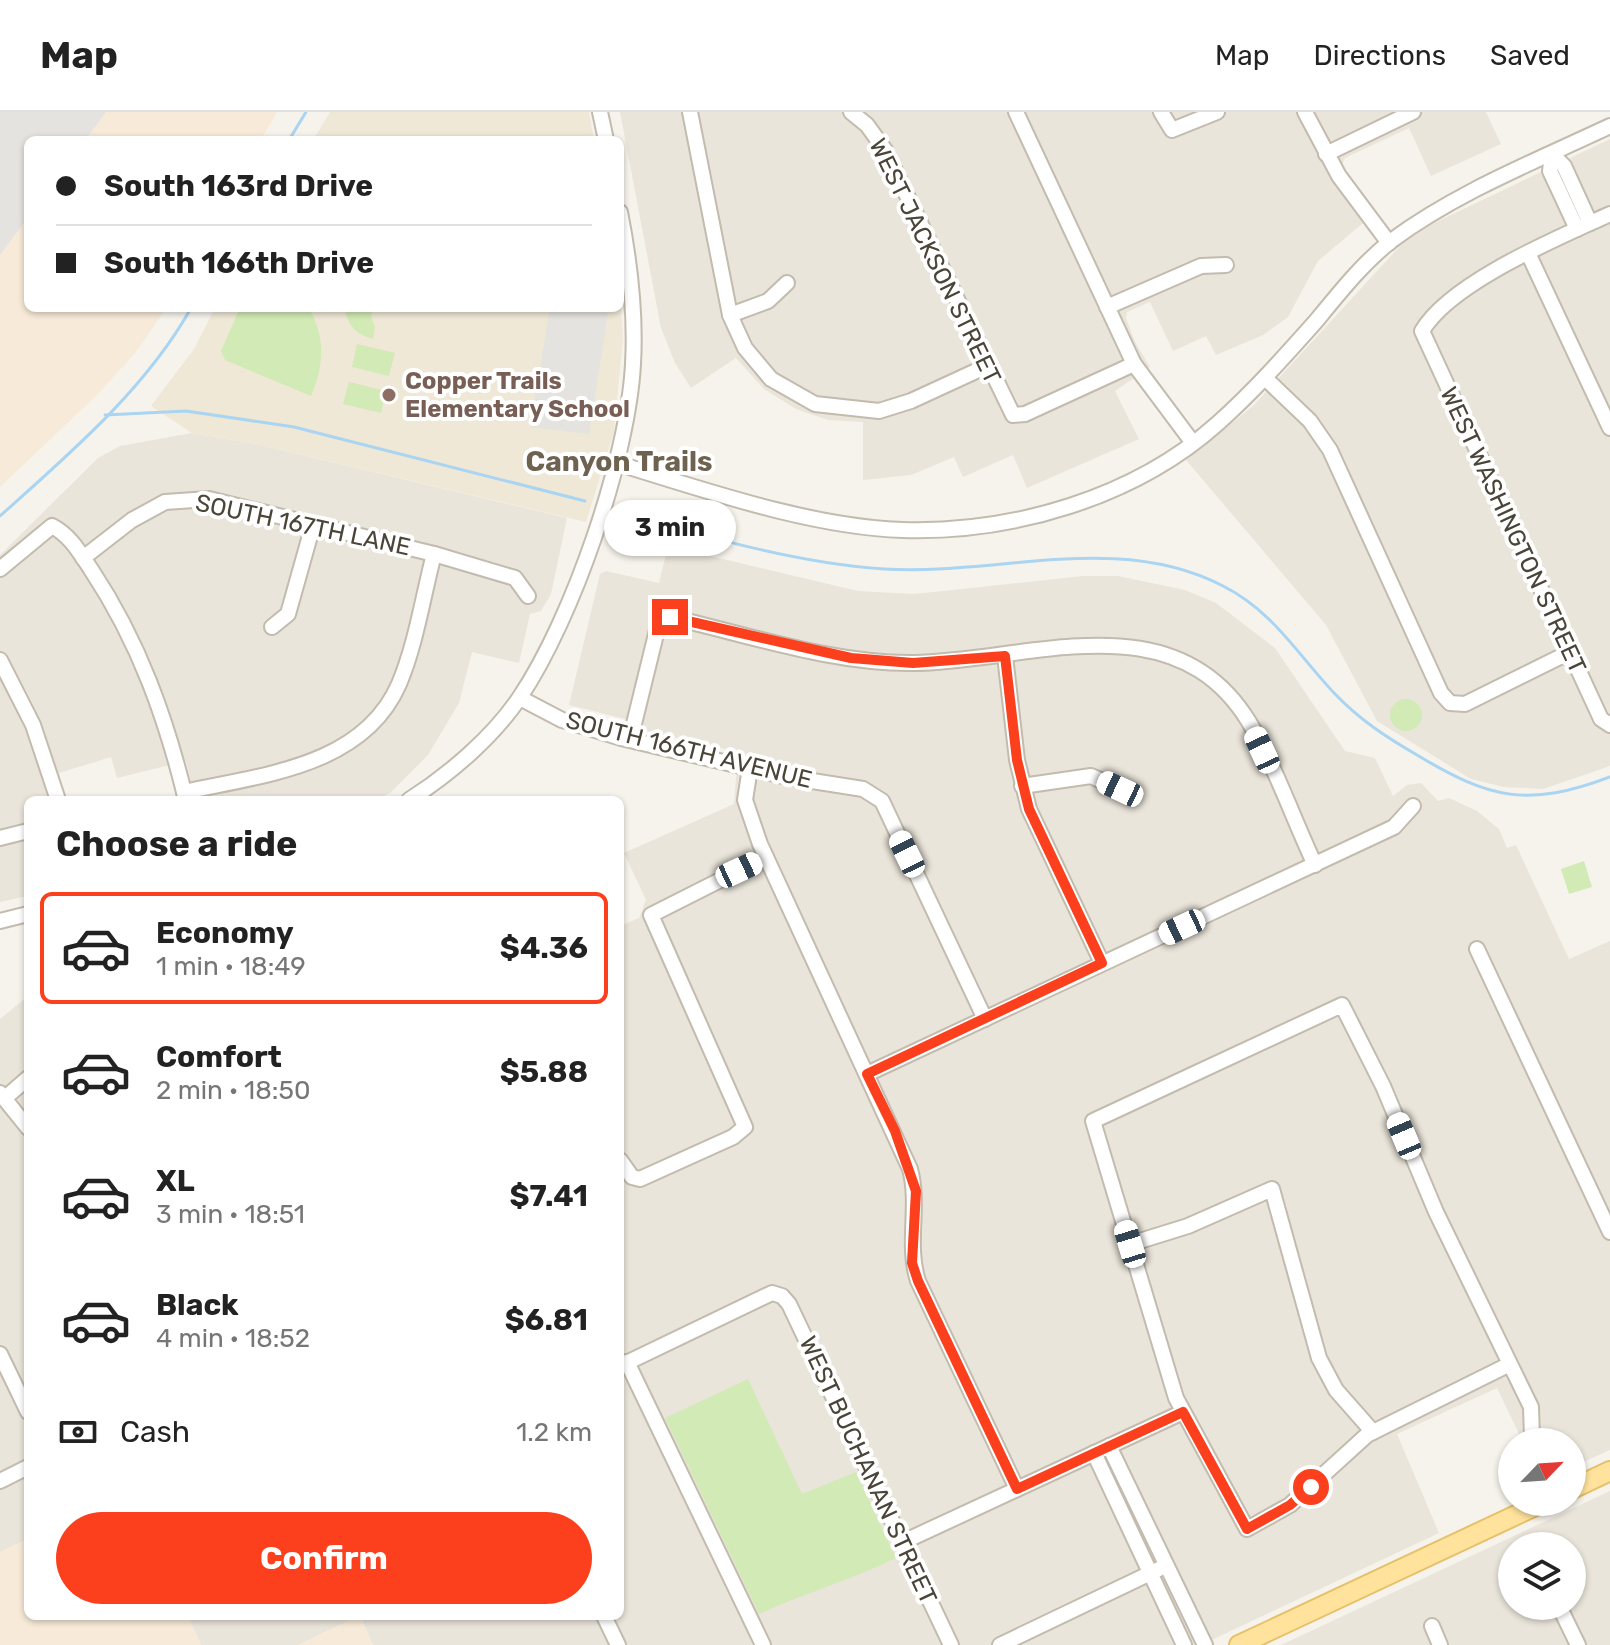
<!DOCTYPE html>
<html lang="en">
<head>
<meta charset="utf-8">
<style>
	body { margin:0; font-family:Rubik,sans-serif; background:#f6f6f6; color:#222; height:100vh; display:flex; flex-direction:column; font-size:30px; white-space:nowrap }
	* { box-sizing:border-box; margin:0 }
	p { font-size:26px; color:#767676 }
	.icon { flex:none; width:44px; height:44px; fill:none; stroke:currentColor; stroke-width:2; stroke-linecap:round; stroke-linejoin:round }
	.map { position:relative; flex:1; overflow:hidden }
	.sheet { position:absolute; left:24px; top:684px; width:600px; height:824px; display:flex; flex-direction:column; background:#fff; border-radius:12px; box-shadow:0 2px 6px #0004 }
	.sheet>* { flex:none }
	.guide { position:absolute; left:24px; top:24px; width:600px; height:176px; border-radius:12px; box-shadow:0 2px 6px #0004; display:grid; align-content:center; height:176px; padding:0 32px; background:#fff }
	.needle { width:52px; rotate:65deg }
	.fabs { position:absolute; left:1498px; top:1316px; display:grid; gap:16px }
	.fabs a { display:grid; place-items:center; width:88px; height:88px; border-radius:50%; background:#fff; box-shadow:0 2px 6px #0004; font-size:40px }
	.end { position:absolute; width:36px; height:36px; margin:-18px; border:10px solid #fc3f1d; background:#fff; box-shadow:0 0 0 4px #fff }
	.from { border-radius:50% }
	.bubble { position:absolute; height:56px; border-radius:28px; background:#fff; box-shadow:0 2px 6px #0004; font-size:26px; font-weight:700; line-height:56px; text-align:center }
	.car { position:absolute; width:24px; height:48px; margin:-24px -12px; border-radius:10px; box-shadow:0 0 6px 2px #0007; background:linear-gradient(#fff 24%,#345 0 40%,#fff 0 76%,#345 0 86%,#fff 0) }
	.guide b { display:flex; align-items:center; gap:28px; height:76px; font-size:30px }
	.guide b+b { border-top:2px solid #e0e0e0 }
	.guide i { width:20px; height:20px; background:#222 }
	ul { padding:0; list-style:none }
	li { display:flex; align-items:center; gap:24px; height:112px; margin:0 16px 12px; padding:0 16px; border:4px solid transparent; border-radius:12px }
	li div { flex:1 }
	li b { display:block; font-size:30px }
	li em { font-style:normal; font-weight:700 }
	li.selected { border-color:#fc3f1d }
	li>.icon { width:72px; height:72px; stroke-width:1.5 }
	h2 { padding:0 32px; font-size:36px; line-height:96px }
	.pay { display:flex; align-items:center; gap:20px; height:88px; padding:0 32px; font-size:30px }
	.pay p { margin-inline-start:auto }
	.button { display:flex; gap:16px; margin-top:auto; padding:16px 32px }
	.button a { flex:1; height:92px; border-radius:48px; background:#fc3f1d; color:#fff; font-size:32px; font-weight:700; line-height:92px; text-align:center }
	header { display:flex; align-items:center; gap:48px; box-sizing:border-box; height:112px; padding:0 40px; background:#fff; border-bottom:2px solid #e0e0e0 }
	header strong { font-size:38px }
	nav { display:flex; gap:44px; margin-inline-start:auto; font-size:28px }
	.map>svg:first-child { display:block }
</style>
</head>
<body>
<header>
<strong>Map</strong>
<nav><a>Map</a><a>Directions</a><a>Saved</a></nav>
</header>
<div class="map">
<svg width="1610" height="1533" viewBox="0 0 1610 1533">
	<rect width="100%" height="100%" fill="#f6f3ec"/>
	<g fill="#eae5da" fill-rule="evenodd">
		<path d="M620,0H1486L1501,32L1431,64L1409,16L1345,46L1341,55L1375,101L1318,149L1288,205L1263,223L1216,243L1206,224L1173,239L1150,190L1127,200L1126,206L1135,230L1150,255L1115,279L1139,327L1027,376L1013,343L963,365L954,345L911,363L863,368V310L828,308L796,297L764,277L736,246L691,276L675,251L661,216Z"/>
		<path d="M1610,27V654L1543,677L1504,675L1471,667L1377,609L1326,513L1186,348L1253,294L1400,134L1430,113Z"/>
		<path d="M192,321L256,332L567,406L551,482L541,499L530,502L519,551L472,540L459,591L428,643L390,681L376,688H195L186,649L117,666L111,645L59,661L64,688H28V784L0,790V443L98,346L120,334Z"/>
		<path d="M668,434L858,479L914,482L1083,464H1118L1185,478L1216,491L1275,536L1345,639L1375,646L1393,684L1407,673L1421,671L1438,689L1449,686L1477,699L1499,717L1507,736L1516,733L1569,847L1610,829V1338L1572,1355V1330H1523L1497,1276L1397,1322L1439,1421L1201,1533H373L360,1504H620V814L639,806L646,788L624,741L734,692L738,640L647,619L641,611L569,593L600,462L606,459L659,471Z"/>
		<path d="M28,884V1427L0,1440V907Z"/>
		<path d="M1610,1379V1533H1281ZM1512,1434H1572V1494H1512Z"/>
		<path d="M188,1504H359L298,1533H201Z"/>
	</g>
	<g fill="#f7ead8">
		<path d="M0,0H277L261,28H28V196H166L136,240L97,283L0,375Z"/>
		<path d="M28,1427V1504H188L201,1533H0V1440Z"/>
		<path d="M359,1504L373,1533H298Z"/>
	</g>
	<g fill="#efe8d6">
		<path d="M330,0H589L594,28H313Z"/>
		<path d="M620,175L623,227L614,320L586,410L256,332L192,321L151,294L194,237L215,196H620Z"/>
	</g>
	<g fill="#d2eab5">
		<path d="M240,196H309C326,227 324,252 311,284L225,248L221,239Z"/>
		<path d="M344,196H374L371,204L375,216L373,227C355,222 349,214 344,196Z"/>
		<path d="M357,232L395,241L389,264L352,255Z"/>
		<path d="M349,270L386,279L381,301L343,292Z"/>
		<circle cx="1406" cy="603" r="16"/>
		<path d="M1584,749L1592,775L1569,782L1561,757Z"/>
		<path d="M748,1267L802,1382L856,1360L896,1446C851,1468 805,1481 759,1502L665,1306Z"/>
	</g>
	<g fill="#e5e3e0">
		<path d="M0,0H106L85,28H28V105L0,143Z"/>
		<path d="M550,196H609L589,322L530,315Z"/>
	</g>
	<g fill="none" stroke-linecap="round" stroke-linejoin="round">
		<g stroke="#a9d4f2" stroke-width="3">
			<path d="M289,28L306,0"/>
			<path d="M105,303L186,299L294,315L585,389"/>
			<path d="M619,399C704,424 794,451 884,457C998,464 1117,419 1223,474C1273,499 1298,543 1335,582C1360,608 1386,625 1417,643C1490,687 1528,696 1610,665"/>
			<path d="M0,404C68,343 146,277 191,196"/>
		</g>
		<defs>
			<g id="minor">
				<path d="M600,0L606,28"/>
				<path d="M690,0L730,203L745,236L771,267L815,292L879,299L911,289L987,254"/>
				<path d="M851,0L867,13L885,38L1013,303L1025,302L1134,252"/>
				<path d="M1016,0L1134,252L1193,331"/>
				<path d="M1161,0L1172,18L1217,0"/>
				<path d="M1305,0L1339,64L1389,131"/>
				<path d="M1326,42L1413,0"/>
				<path d="M1552,42L1550,59L1577,117"/>
				<path d="M1552,42L1564,54L1590,111"/>
				<path d="M1610,102C1558,126 1451,170 1422,219L1601,607L1610,613"/>
				<path d="M1528,141L1610,316"/>
				<path d="M1107,195L1201,154L1226,153"/>
				<path d="M730,203L768,189L787,171"/>
				<path d="M1265,266L1310,309L1330,338L1441,581L1450,591L1465,592L1570,540"/>
				<path d="M616,351C705,378 810,415 903,418C1013,421 1134,386 1217,312C1253,280 1285,244 1317,208C1340,180 1363,151 1391,129C1457,80 1536,49 1610,14"/>
				<path d="M83,446L132,408L165,390L209,387L434,442L515,466L528,484"/>
				<path d="M0,457L52,414C71,424 80,441 92,459C139,530 166,606 186,688"/>
				<path d="M272,515L288,502L313,413"/>
				<path d="M1005,544L1017,648L1029,697L1102,851"/>
				<path d="M0,548L33,613L58,688"/>
				<path d="M520,586L562,608L621,626L787,665L863,677L882,689L985,907"/>
				<path d="M630,628L659,510L670,505C749,523 832,552 914,551C1030,549 1174,487 1249,610C1275,654 1293,706 1315,753"/>
				<path d="M750,656L745,688L760,732L910,1057C920,1094 906,1132 918,1169L1017,1377"/>
				<path d="M1022,674L1091,664L1120,677"/>
				<path d="M184,680C261,663 363,655 399,572C416,532 423,484 434,442"/>
				<path d="M409,688C450,662 493,625 520,585C573,506 628,346 633,252C636,200 630,151 620,100"/>
				<path d="M0,726L28,719"/>
				<path d="M0,809L28,802"/>
				<path d="M1477,837L1610,1120"/>
				<path d="M867,962L1394,715L1413,694"/>
				<path d="M0,981L28,1016"/>
				<path d="M5,986L28,966"/>
				<path d="M620,1048L632,1065L640,1067L733,1025L745,1015L651,803L766,745"/>
				<path d="M1130,1132L1188,1114L1272,1077L1319,1246L1336,1278L1373,1320"/>
				<path d="M0,1242L28,1300"/>
				<path d="M627,1250L763,1533"/>
				<path d="M1510,1252L1367,1323L1290,1393L1247,1417L1176,1286L1093,1009L1342,893L1383,974L1436,1100L1531,1295L1532,1326"/>
				<path d="M620,1254L772,1181L782,1184L789,1192L951,1533"/>
				<path d="M1109,1334L1205,1533"/>
				<path d="M1094,1341L1184,1533"/>
				<path d="M0,1369L28,1355"/>
				<path d="M903,1430L1183,1300"/>
				<path d="M1559,1494L1578,1533"/>
				<path d="M604,1504L618,1533"/>
				<path d="M1432,1514L1440,1533"/>
				<path d="M1000,1533L1159,1457"/>
			</g>
			<g id="major">
				<path d="M1572,1377L1610,1359"/>
				<path d="M1239,1533L1544,1390"/>
			</g>
		</defs>
		<use href="#minor" stroke="#c2bbae" stroke-width="18"/>
		<use href="#major" stroke="#e6c16a" stroke-width="22"/>
		<use href="#minor" stroke="#fff" stroke-width="14"/>
		<use href="#major" stroke="#ffe39c" stroke-width="18"/>
	</g>
	<g fill="none" stroke-linecap="round" stroke-linejoin="round">
		<path stroke="#fc3f1d" stroke-width="10" d="M670,505L851,546L913,551L1005,544L1017,648L1029,697L1102,851L867,962L895,1019L916,1079L912,1151L918,1169L1017,1377L1183,1300L1247,1417L1290,1393L1311,1375"/>
	</g>
	<circle fill="#8d6e63" stroke="#fff" stroke-width="3" cx="389" cy="283" r="8"/>
	<g text-anchor="middle" stroke-width="8" stroke-linejoin="round" paint-order="stroke">
		<g font-size="24" fill="#4b4439" stroke="#fff">
			<text transform="translate(935 149) rotate(64)" y="8">WEST JACKSON STREET</text>
			<text transform="translate(303 413) rotate(12)" y="8">SOUTH 167TH LANE</text>
			<text transform="translate(1513 418) rotate(65)" y="8">WEST WASHINGTON STREET</text>
			<text transform="translate(689 638) rotate(14)" y="8">SOUTH 166TH AVENUE</text>
			<text transform="translate(868 1358) rotate(65)" y="8">WEST BUCHANAN STREET</text>
		</g>
		<g font-size="24" font-weight="bold" fill="#785e54" stroke="#fff" text-anchor="start">
			<text x="405" y="277">Copper Trails<tspan x="405" dy="28">Elementary School</tspan></text>
		</g>
		<g font-size="28" font-weight="bold" fill="#6e6250" stroke="#fff">
			<text x="619" y="359">Canyon Trails</text>
		</g>
	</g>
</svg>
<div class="fabs">
<a><svg class="needle" viewBox="-14 -14 28 28"><path d="M0-13l5 13h-10z" fill="#e53935"/><path d="M0 13l5-13h-10z" fill="#767676"/></svg></a>
<a><svg class="icon" aria-label="layers" viewBox="0 0 24 24"><path d="M12 4l9 5-9 5-9-5zM3 14l9 5 9-5"/></svg></a>
</div>
<i class="end from" style="left:1311px;top:1375px"></i>
<i class="end" style="left:670px;top:505px"></i>
<div class="bubble" style="left:604px;top:388px;width:132px">3 min</div>
<i class="car" style="left:1262px;top:638px;rotate:335deg"></i>
<i class="car" style="left:1120px;top:677px;rotate:295deg"></i>
<i class="car" style="left:907px;top:742px;rotate:334deg"></i>
<i class="car" style="left:739px;top:758px;rotate:65deg"></i>
<i class="car" style="left:1182px;top:815px;rotate:245deg"></i>
<i class="car" style="left:1404px;top:1024px;rotate:337deg"></i>
<i class="car" style="left:1130px;top:1132px;rotate:343deg"></i>
<div class="guide">
<b><i class="from"></i>South 163rd Drive</b>
<b><i></i>South 166th Drive</b>
</div>
<section class="sheet">
<h2>Choose a ride</h2>
<ul>
<li class="selected"><svg class="icon" aria-label="car" viewBox="0 0 24 24"><path d="M5 17H2v-5l4-1 3-4h7l3 4 3 1v5h-3M9 17h6M6 11h13"/><circle cx="7" cy="17" r="2"/><circle cx="17" cy="17" r="2"/></svg><div><b>Economy</b><p>1 min · 18:49</p></div><em>$4.36</em></li>
<li><svg class="icon" aria-label="car" viewBox="0 0 24 24"><path d="M5 17H2v-5l4-1 3-4h7l3 4 3 1v5h-3M9 17h6M6 11h13"/><circle cx="7" cy="17" r="2"/><circle cx="17" cy="17" r="2"/></svg><div><b>Comfort</b><p>2 min · 18:50</p></div><em>$5.88</em></li>
<li><svg class="icon" aria-label="car" viewBox="0 0 24 24"><path d="M5 17H2v-5l4-1 3-4h7l3 4 3 1v5h-3M9 17h6M6 11h13"/><circle cx="7" cy="17" r="2"/><circle cx="17" cy="17" r="2"/></svg><div><b>XL</b><p>3 min · 18:51</p></div><em>$7.41</em></li>
<li><svg class="icon" aria-label="car" viewBox="0 0 24 24"><path d="M5 17H2v-5l4-1 3-4h7l3 4 3 1v5h-3M9 17h6M6 11h13"/><circle cx="7" cy="17" r="2"/><circle cx="17" cy="17" r="2"/></svg><div><b>Black</b><p>4 min · 18:52</p></div><em>$6.81</em></li>
</ul>
<div class="pay"><svg class="icon" aria-label="cash" viewBox="0 0 24 24"><path d="M3 7h18v10H3z"/><circle cx="12" cy="12" r="2"/></svg>Cash<p>1.2 km</p></div>
<div class="button"><a>Confirm</a></div>
</section>
</div>
</body>
</html>
